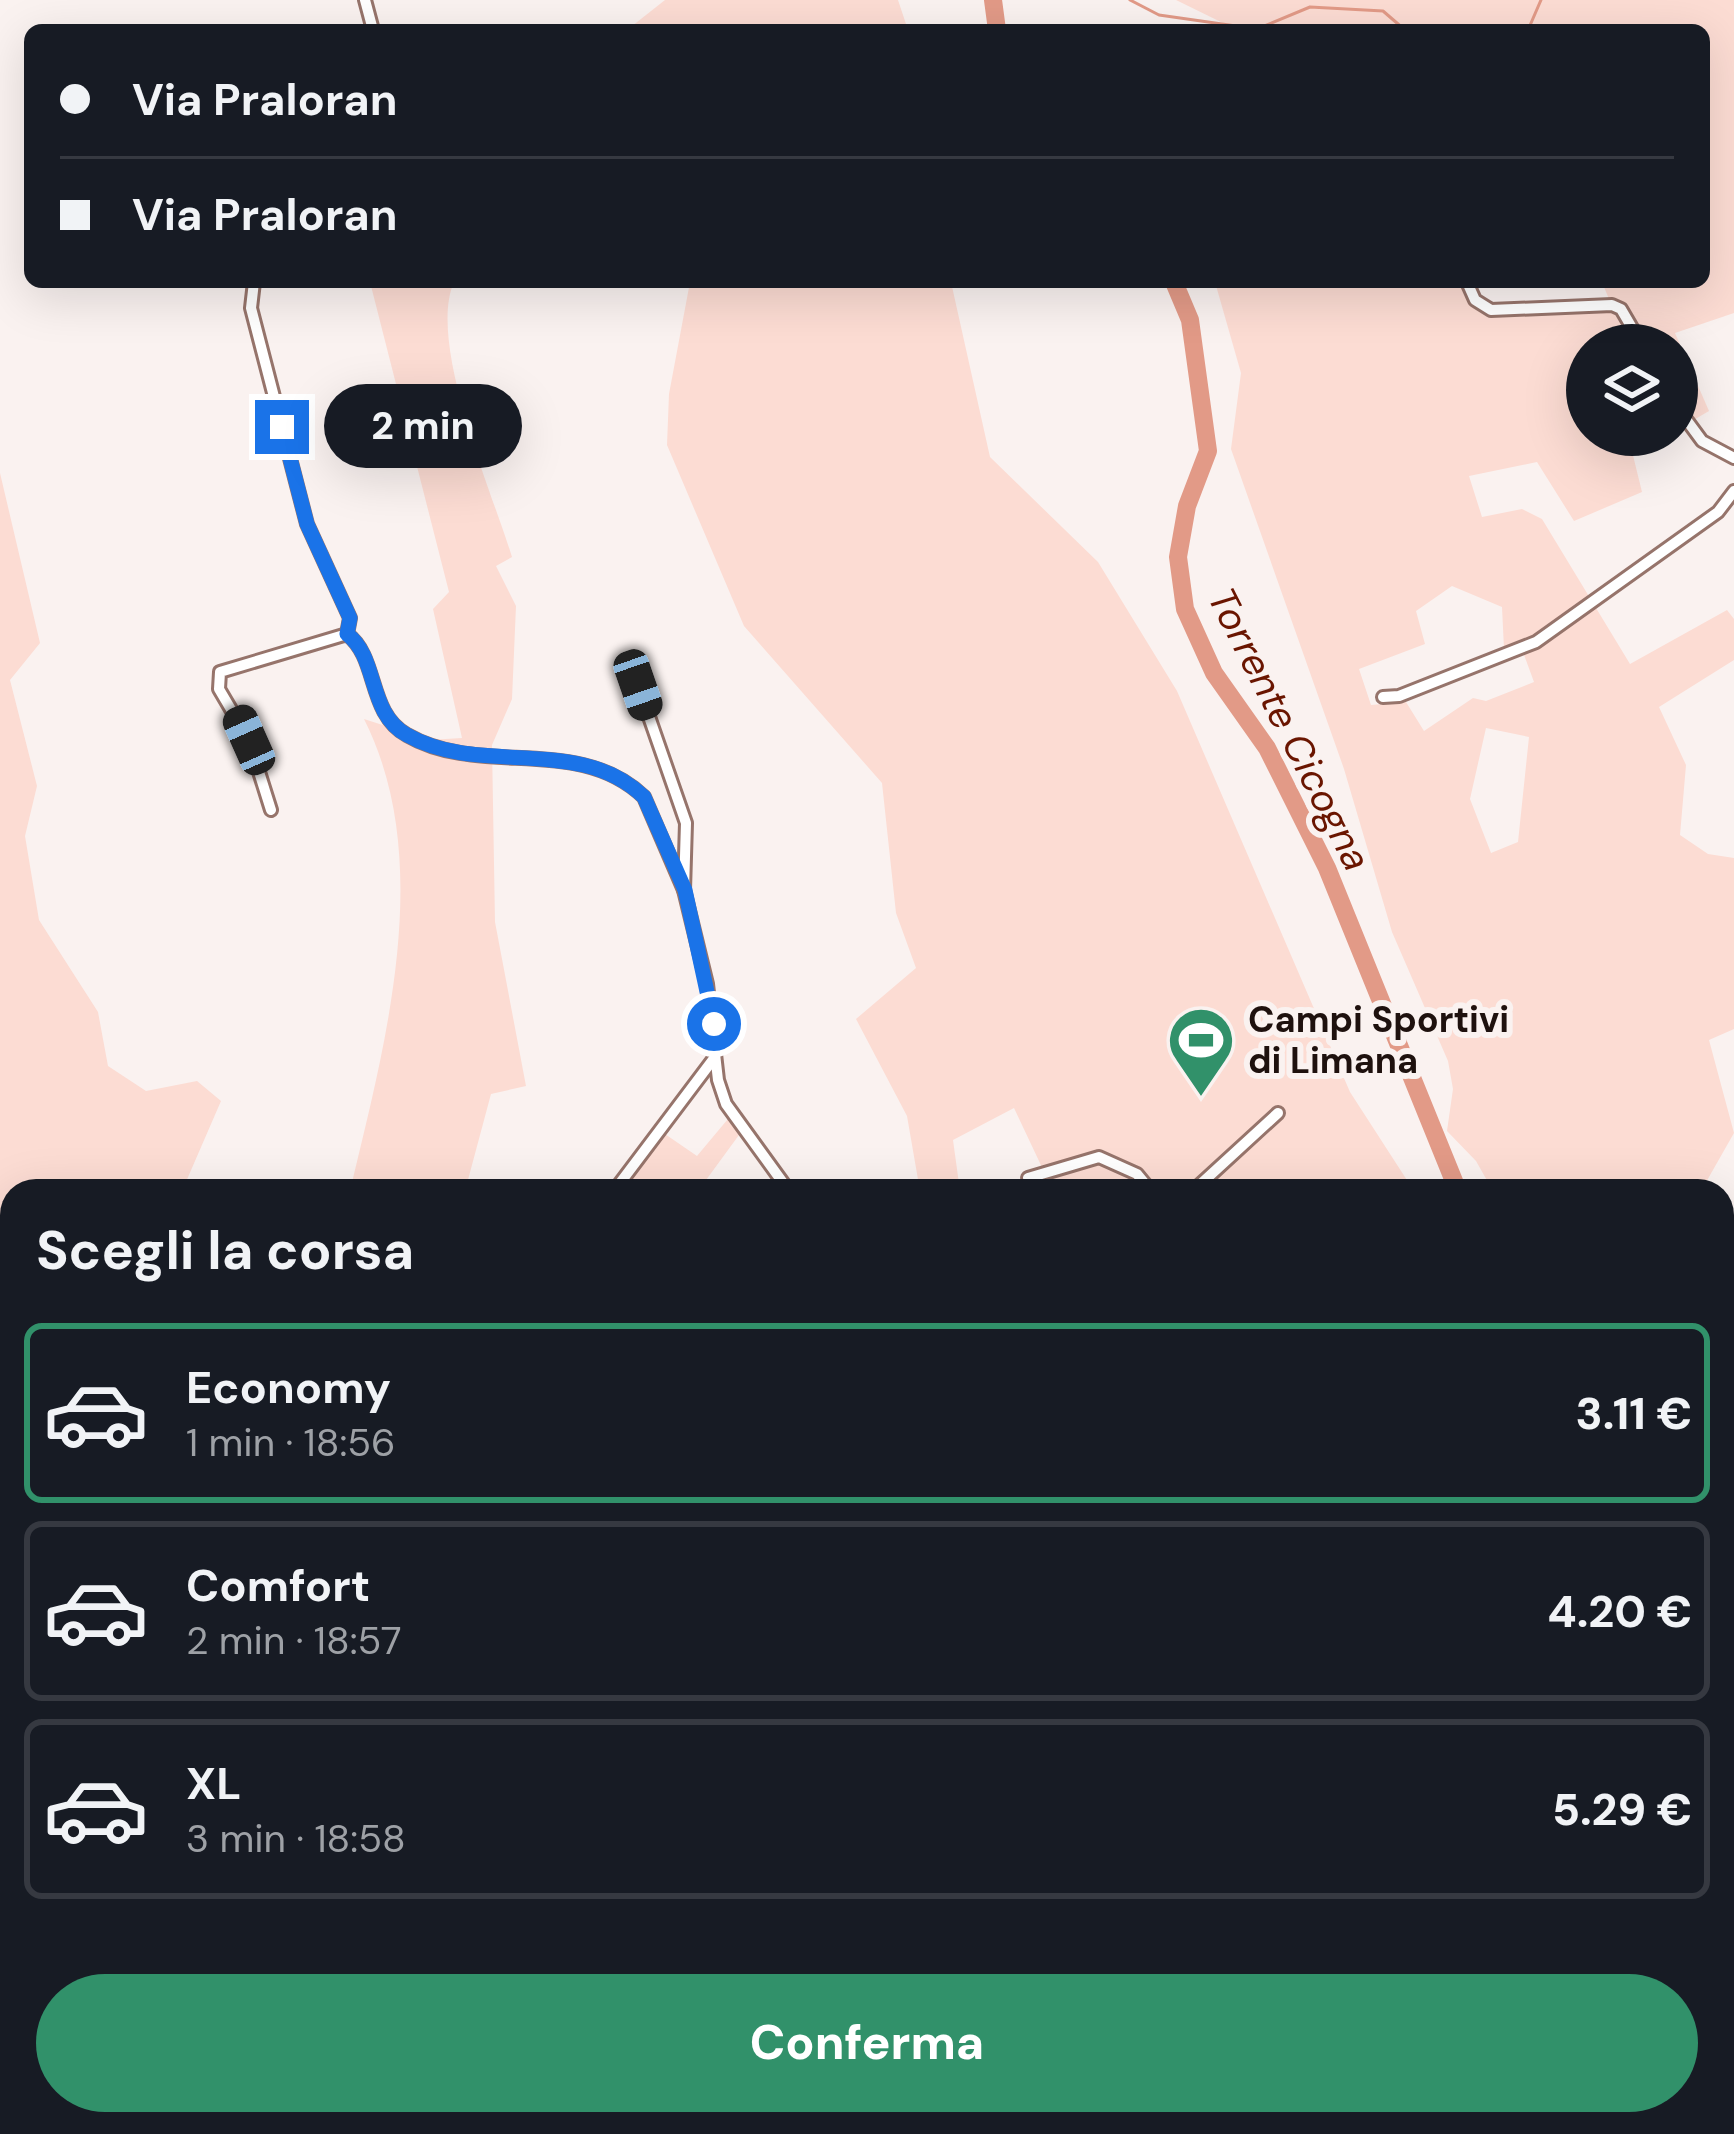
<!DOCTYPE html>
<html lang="it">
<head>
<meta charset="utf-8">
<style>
	body { margin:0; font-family:"DM Sans",sans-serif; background:#242831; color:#f1f3f6; height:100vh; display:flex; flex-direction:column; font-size:45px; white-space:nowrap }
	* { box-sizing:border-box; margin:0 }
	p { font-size:39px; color:#9ea1a6 }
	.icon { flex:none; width:66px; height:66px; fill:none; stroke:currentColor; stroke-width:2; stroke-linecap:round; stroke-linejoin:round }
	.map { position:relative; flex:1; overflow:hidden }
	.drawer { position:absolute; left:0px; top:1179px; width:1734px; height:957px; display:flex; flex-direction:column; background:#171b24; border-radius:36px 36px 0 0; box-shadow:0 12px 48px #0002 }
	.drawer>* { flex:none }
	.guide { position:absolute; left:24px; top:24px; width:1686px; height:264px; border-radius:18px; box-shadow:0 12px 48px #0002; display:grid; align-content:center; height:264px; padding:0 36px; background:#171b24 }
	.fabs { position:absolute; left:1566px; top:324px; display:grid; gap:24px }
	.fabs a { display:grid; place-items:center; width:132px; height:132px; border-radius:50%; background:#171b24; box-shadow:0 12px 48px #0002; font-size:60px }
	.end { position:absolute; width:54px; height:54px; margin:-27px; border:15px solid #1a73e8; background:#fff; box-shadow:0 0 0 6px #fff }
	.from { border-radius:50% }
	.bubble { position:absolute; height:84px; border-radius:42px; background:#171b24; box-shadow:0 12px 48px #0002; font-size:39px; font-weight:800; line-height:84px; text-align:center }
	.car { position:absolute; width:36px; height:72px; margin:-36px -18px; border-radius:15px; box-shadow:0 0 9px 3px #0007; background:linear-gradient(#222 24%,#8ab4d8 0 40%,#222 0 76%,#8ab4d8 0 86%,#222 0) }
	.guide b { display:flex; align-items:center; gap:42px; height:114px; font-size:45px }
	.guide b+b { border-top:3px solid #363941 }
	.guide i { width:30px; height:30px; background:#f1f3f6 }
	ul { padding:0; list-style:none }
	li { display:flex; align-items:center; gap:36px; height:180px; margin:0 24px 18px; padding:0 12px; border:6px solid #363941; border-radius:18px }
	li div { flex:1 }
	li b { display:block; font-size:45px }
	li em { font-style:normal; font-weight:800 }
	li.active { border-color:#31916a }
	li>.icon { width:108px; height:108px; stroke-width:1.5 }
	h2 { padding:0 36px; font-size:54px; line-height:144px }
	.button { display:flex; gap:24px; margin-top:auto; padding:24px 36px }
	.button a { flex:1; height:138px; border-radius:72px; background:#31916a; color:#fff; font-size:48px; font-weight:800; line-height:138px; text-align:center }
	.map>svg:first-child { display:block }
</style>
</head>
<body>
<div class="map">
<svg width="1734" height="2134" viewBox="0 0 1734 2134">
	<rect width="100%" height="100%" fill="#faf2f0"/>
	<g fill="#fae7e2">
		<path d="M1722,1900L1734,1904V1985L1722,1978Z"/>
		<path d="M312,2124H535L538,2134H314Z"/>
	</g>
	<g fill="#fcdcd3" fill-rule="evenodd">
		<path d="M665,0H898L908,30H627Z"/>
		<path d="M1176,0H1734V313L1675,333L1709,411L1685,425L1677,412V345H1587V435H1628L1642,492L1574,521L1537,462L1469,476L1482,517L1522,509L1542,519L1630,664L1727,610L1734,619V660L1659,707L1686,765L1680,835L1708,854L1734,858V1029L1709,1040L1734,1133L1701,1191H1493L1476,1161L1447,1131L1453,1089L1448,1061L1392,932L1344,769L1231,449L1241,373L1215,282H1470L1482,306L1611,304L1602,282H1704V30H1226L1227,25ZM1452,586L1502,607L1504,649L1520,644L1534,682L1486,701L1473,698L1424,731L1406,702L1371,705L1359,669L1425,644L1416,611ZM1486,728L1529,737L1518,842L1491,853L1470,799Z"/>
		<path d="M370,282H454C427,342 492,492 512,557L496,566L516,606L512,699L492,745L495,922L526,1086L491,1094L465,1191H350C385,1044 436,862 364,719L429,740L462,738L433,609L449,592Z"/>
		<path d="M690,282H951L990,457L1098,562L1177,691L1350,1092L1414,1191H1026L1047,1178L1014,1108L953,1140L960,1191H920L907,1116L856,1019L916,968L896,913L882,783L744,626L667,445L669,394Z"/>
		<path d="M0,473L40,643L10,680L37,786L25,836L39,920L98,1012L108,1066L146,1091L197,1081L221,1101L182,1191H12V1544L0,1535Z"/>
		<path d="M738,1107L747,1124L698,1191H620L662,1132L697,1156Z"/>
		<path d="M1722,1219L1734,1231V1493L1722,1503Z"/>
		<path d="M1734,1536V1676L1722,1665V1544Z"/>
		<path d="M12,1570V1634L8,1638L0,1629V1586Z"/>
		<path d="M1722,1693L1734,1703V1904L1722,1900Z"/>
		<path d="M12,1713V1929L0,1932V1719Z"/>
		<path d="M914,2124H989L993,2134H917Z"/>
		<path d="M1171,2124H1377L1378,2134H1172Z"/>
		<path d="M1440,2124H1502L1503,2134H1441Z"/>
		<path d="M1574,2124H1644L1627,2134H1568Z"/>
	</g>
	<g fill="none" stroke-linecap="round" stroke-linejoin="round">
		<g stroke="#e29a87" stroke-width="3">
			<path d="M1130,0L1159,15L1257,29L1310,7L1383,11L1405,30"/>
			<path d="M1528,30L1541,0"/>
		</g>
		<g stroke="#e29a87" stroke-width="18">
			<path d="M993,0L997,30"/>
			<path d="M1174,282L1190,320L1208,451L1187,506L1178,557L1185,609L1214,673L1267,748L1327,868L1458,1191"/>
			<path d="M1722,1678L1734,1688"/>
		</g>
		<defs>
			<g id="minor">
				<path d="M365,0L373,30"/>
				<path d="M254,282L251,308L307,524L350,618L347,634"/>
				<path d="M1467,282L1475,300L1491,310L1612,305L1621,309L1642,345"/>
				<path d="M1677,407L1702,441L1734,458"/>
				<path d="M638,685L686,823L684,890L707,984L718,1080L726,1104L789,1191"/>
				<path d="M1383,697L1399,696L1536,642L1718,512L1734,491"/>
				<path d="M271,810L249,740L219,689L220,672L347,634C379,658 367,713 407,735C481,778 579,734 644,797L684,890"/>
				<path d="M1028,1178L1099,1157L1137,1174L1151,1191"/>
				<path d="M614,1191L715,1057"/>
				<path d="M1193,1191L1278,1113"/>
				<path d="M1684,2124L1696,2134"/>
				<path d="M595,2134L616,2124"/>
				<path d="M1629,2134L1643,2124"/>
			</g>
			<g id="tertiary">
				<path d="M988,2124L991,2134"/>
				<path d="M707,2134L709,2124"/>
			</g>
			<g id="secondary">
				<path d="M1722,1522L1734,1512"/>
				<path d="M131,2134L149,2124"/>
			</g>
		</defs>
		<use href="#minor" stroke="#96746b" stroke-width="16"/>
		<use href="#tertiary" stroke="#96746b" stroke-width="18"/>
		<use href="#secondary" stroke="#96746b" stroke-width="21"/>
		<use href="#minor" stroke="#fff" stroke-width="10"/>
		<use href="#tertiary" stroke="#fff" stroke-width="12"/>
		<use href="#secondary" stroke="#fff" stroke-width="15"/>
	</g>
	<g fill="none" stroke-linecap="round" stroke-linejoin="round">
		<path stroke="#1a73e8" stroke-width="15" d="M282,427L307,524L350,618L347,634C379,658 367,713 407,735C481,777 579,734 644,797L685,890L714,1024"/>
	</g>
	<defs>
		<symbol id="stadium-pin" viewBox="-11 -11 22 30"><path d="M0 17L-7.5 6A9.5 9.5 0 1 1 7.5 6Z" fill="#31916a" stroke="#faf2f0"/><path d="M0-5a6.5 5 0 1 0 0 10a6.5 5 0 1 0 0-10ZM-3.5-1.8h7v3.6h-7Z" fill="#fff"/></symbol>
	</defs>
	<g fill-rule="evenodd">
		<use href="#stadium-pin" x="1163" y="1002" width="76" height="104"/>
	</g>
	<g text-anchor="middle" stroke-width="12" stroke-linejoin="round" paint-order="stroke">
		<g font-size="36" font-weight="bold" fill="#1e110e" stroke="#faf2f0" text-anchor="start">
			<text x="1248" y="1032">Campi Sportivi<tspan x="1248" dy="41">di Limana</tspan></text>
		</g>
		<g font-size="39" font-style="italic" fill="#6a1500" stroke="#faf2f0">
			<text transform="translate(1290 729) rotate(63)" y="14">Torrente Cicogna</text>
		</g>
	</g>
</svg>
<div class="fabs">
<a><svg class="icon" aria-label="layers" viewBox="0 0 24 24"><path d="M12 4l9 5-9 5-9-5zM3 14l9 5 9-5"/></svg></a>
</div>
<i class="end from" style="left:714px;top:1024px"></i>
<i class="end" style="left:282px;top:427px"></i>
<div class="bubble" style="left:324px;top:384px;width:198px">2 min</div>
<i class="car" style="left:638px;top:685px;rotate:161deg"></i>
<i class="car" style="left:249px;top:740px;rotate:336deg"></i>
<div class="guide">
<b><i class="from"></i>Via Praloran</b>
<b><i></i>Via Praloran</b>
</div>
<section class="drawer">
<h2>Scegli la corsa</h2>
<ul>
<li class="active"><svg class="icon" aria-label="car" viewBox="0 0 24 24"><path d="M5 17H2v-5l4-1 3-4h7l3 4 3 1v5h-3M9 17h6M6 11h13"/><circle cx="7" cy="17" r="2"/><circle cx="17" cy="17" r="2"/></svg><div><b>Economy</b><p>1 min · 18:56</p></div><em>3.11 €</em></li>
<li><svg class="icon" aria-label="car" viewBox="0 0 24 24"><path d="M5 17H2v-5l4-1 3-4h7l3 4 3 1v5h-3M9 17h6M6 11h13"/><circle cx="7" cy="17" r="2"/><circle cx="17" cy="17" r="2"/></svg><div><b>Comfort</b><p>2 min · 18:57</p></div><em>4.20 €</em></li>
<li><svg class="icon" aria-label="car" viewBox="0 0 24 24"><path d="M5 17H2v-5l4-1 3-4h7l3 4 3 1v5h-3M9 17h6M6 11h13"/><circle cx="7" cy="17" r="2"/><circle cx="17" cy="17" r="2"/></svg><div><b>XL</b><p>3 min · 18:58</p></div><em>5.29 €</em></li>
</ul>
<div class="button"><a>Conferma</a></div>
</section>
</div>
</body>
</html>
